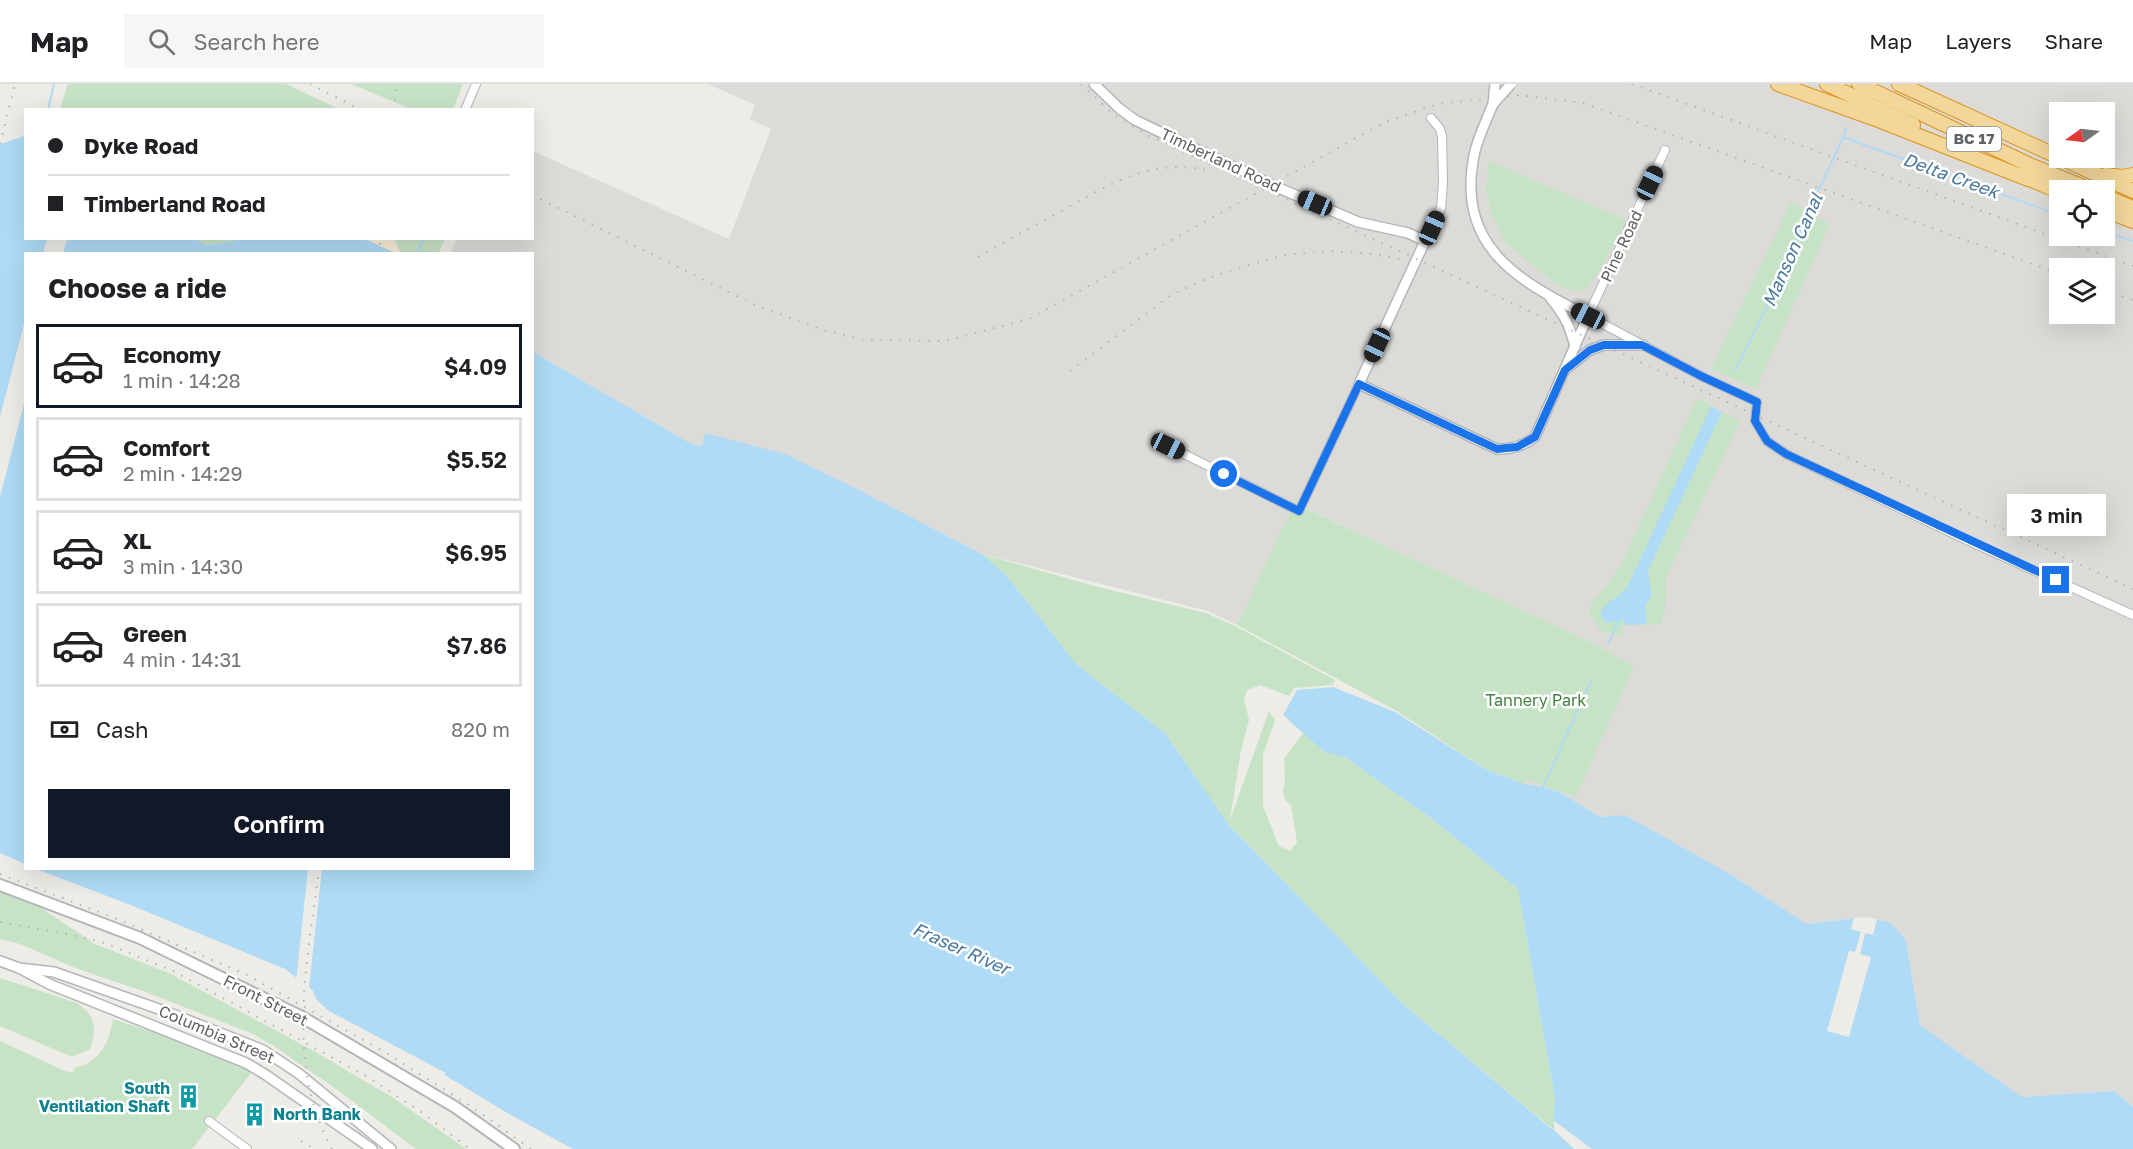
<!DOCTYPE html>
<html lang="en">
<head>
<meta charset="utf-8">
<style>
	body { margin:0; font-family:"Golos Text",sans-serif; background:#f6f6f6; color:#202124; height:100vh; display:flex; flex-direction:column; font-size:22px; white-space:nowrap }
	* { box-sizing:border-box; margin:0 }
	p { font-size:20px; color:#757577 }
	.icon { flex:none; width:33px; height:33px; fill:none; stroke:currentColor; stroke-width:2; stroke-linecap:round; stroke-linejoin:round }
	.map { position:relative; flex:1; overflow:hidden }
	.drawer { position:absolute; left:24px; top:168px; width:510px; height:618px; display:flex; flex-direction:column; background:#fff; border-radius:0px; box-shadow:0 6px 24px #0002 }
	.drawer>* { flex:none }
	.guide { position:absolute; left:24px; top:24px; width:510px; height:132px; border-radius:0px; box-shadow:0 6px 24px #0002; display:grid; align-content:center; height:132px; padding:0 24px; background:#fff }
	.needle { width:39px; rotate:256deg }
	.buttons { position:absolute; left:2049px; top:18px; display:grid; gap:12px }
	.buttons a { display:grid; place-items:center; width:66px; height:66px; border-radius:0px; background:#fff; box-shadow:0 6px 24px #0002; font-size:30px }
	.end { position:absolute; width:27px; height:27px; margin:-14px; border:8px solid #1a73e8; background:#fff; box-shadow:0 0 0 3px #fff }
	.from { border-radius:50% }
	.bubble { position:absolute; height:42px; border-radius:0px; background:#fff; box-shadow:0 6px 24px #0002; font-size:20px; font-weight:600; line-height:42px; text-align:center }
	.car { position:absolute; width:18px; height:36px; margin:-18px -9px; border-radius:8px; box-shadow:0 0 4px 2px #0007; background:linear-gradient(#222 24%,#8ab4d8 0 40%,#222 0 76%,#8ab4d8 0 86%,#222 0) }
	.guide b { display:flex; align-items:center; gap:21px; height:57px; font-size:22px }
	.guide b+b { border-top:2px solid #e0e0e0 }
	.guide i { width:15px; height:15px; background:#202124 }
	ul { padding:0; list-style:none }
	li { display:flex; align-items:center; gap:18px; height:84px; margin:0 12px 9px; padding:0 12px; border:3px solid #e0e0e0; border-radius:0px }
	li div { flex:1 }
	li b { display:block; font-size:22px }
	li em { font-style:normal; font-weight:600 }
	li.on { border-color:#111827 }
	li>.icon { width:54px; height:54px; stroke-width:1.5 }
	h2 { padding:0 24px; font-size:27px; line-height:72px }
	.pay { display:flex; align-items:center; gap:15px; height:66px; padding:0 24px; font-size:22px }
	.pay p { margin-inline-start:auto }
	.button { display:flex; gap:12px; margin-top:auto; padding:12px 24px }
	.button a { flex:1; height:69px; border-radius:0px; background:#111827; color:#fff; font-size:24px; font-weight:600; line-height:69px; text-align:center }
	header { display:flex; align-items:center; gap:36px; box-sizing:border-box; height:84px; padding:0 30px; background:#fff; border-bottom:2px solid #e0e0e0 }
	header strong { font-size:28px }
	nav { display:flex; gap:33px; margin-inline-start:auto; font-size:21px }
	.search { width:420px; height:54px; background:#f6f6f6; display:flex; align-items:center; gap:15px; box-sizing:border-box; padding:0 21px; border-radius:0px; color:#757577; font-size:22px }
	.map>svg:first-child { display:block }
</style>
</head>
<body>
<header>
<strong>Map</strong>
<div class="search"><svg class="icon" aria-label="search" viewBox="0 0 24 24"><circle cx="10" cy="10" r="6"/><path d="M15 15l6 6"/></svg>Search here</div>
<nav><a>Map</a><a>Layers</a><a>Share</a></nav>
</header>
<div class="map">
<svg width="2133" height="1065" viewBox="0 0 2133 1065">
	<rect width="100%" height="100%" fill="#eeece6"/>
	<path fill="#dddbd8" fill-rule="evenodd" d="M708,0H2133V1023L2114,1007L2022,1013L1920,941L1906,856L1865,833L1807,840L1730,790L1626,732L1600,733L1558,707L1543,703L1524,700L1593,560L1295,419L1237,541L1208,527L982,470L863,408L705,349L703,362L690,359L533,268L532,170H450L457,155L532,154L533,67L729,155L771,45L750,35L755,21ZM2060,28H2104V74H2060ZM2060,106H2104V152H2060ZM2060,184H2104V230H2060Z"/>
	<g fill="#c7e3c6">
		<path d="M68,0H286L339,25H60Z"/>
		<path d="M351,0H463L453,25H411Z"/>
		<path d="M1489,77L1626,136L1600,187L1585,206H1568L1549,195L1506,159L1492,132L1486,106Z"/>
		<path d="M1791,118L1830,140L1756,305L1711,285Z"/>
		<path d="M192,155H236L234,157L208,161Z"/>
		<path d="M363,155H445L438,170L395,169Z"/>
		<path d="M1697,314L1740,337L1667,492L1665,524L1661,540L1623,541L1621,552L1601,547L1590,530L1591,519L1606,503L1622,479Z"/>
		<path d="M1294,419L1594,560L1634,582L1576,713L1527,696L1524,700L1485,685L1395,626L1237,541Z"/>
		<path d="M982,470L1098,503L1206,529L1237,543L1335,596L1333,601L1294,604L1289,612L1260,601L1247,606L1244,615L1249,636L1241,666L1230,736L1269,627L1275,636L1263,671V722L1279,762L1290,767L1297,758L1291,721L1285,716L1283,707L1285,696L1284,675L1303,649L1324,668L1346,674L1432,735L1518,805L1555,1015L1554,1046L1403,920L1229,741L1165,649L1077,581L1007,492Z"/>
		<path d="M0,808L43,825L95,860L171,890L314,967L395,1015L466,1065H416L335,1004L272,961L251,949L140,906L78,885L20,860L0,855Z"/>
		<path d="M0,894L77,919C95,931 98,945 90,965L72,973L0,942Z"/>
		<path d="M113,935L196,962L253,986L215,1036L209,1032L204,1039L209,1043L192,1065H0V957L65,987L73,989L75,984C101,977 109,959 113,935Z"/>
	</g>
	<path fill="#f7eed9" d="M363,155H394L401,169H395Z"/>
	<g fill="#afdbf6">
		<path d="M25,52L26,154H192L208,161L234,157L236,154H363L395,169L26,170L25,780L0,769V60Z"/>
		<path d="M533,268L690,359L702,362L705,349L785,370L863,408L982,470L1007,492L1077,581L1165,649L1229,741L1403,920L1553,1046L1555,1015L1518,805L1432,735L1346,674L1324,668L1283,631L1297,606L1333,603L1395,628L1485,685L1524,700L1543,703L1558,707L1600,733L1625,731L1730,790L1807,840L1865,833L1891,839L1906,856L1920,941L2022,1013L2114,1007L2133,1023V1065H573L509,1030L443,990L328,928L316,918L312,906L285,885L128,820L36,785L532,784Z"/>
		<path d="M1711,322L1722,328L1648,487L1652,511L1645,523L1647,540L1626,541L1623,536L1607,539L1600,531C1604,518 1617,515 1627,504Z"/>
	</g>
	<g fill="#eeece6">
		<path d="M47,155H67L63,169H43Z"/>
		<path d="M25,236V316L0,413V333Z"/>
		<path d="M308,785H322L309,903L313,907L316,915L329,927L446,989L441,992L325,929L314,919L309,908L296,898Z"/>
		<path d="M1865,833L1877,835L1873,851L1865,849L1860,870L1871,873L1849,953L1827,947L1849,867L1855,868L1861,848L1851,845L1854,834Z"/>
		<path d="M1554,1037L1592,1065H1574L1554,1046Z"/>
	</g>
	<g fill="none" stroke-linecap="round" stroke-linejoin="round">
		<g stroke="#afdbf6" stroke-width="2">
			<path d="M48,26L54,0"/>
			<path d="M1845,54L2060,131"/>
			<path d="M2104,147L2133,157"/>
			<path d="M417,170L424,154"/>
			<path d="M1735,287L1790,177L1805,135L1843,54L1846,44"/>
			<path d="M1608,560L1619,536"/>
			<path d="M1543,703L1591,597"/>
		</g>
		<defs>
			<g id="minor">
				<path d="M465,26L476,0"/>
				<path d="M1665,66L1588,232L1701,292L1757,318L1755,337L1767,357L1786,370L1973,459L2133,531"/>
				<path d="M1425,157L1441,124L1443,98L1442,52L1440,45L1431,34"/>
				<path d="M1168,362L1299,427L1359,300"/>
				<path d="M209,1037L247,1065"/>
			</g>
			<g id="tertiary">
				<path d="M1094,0L1120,25L1135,36L1162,49L1272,101L1358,138L1408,149L1425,157L1359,300L1497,365C1513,365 1523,362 1535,353L1588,232C1516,196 1454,161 1475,67C1479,51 1487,35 1493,20"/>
				<path d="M1551,215C1565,232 1570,242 1575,263"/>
				<path d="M1566,285L1590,266L1604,261H1643"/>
				<path d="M0,877L19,884L49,900L246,979L266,991L372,1065"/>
				<path d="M19,884L54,888L170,929L263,966L298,989L391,1065"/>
			</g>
			<path id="secondary" d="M0,801L140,854L302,933L455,1023L514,1065"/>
			<g id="motorway">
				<path d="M1778,0L1881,37L2028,95"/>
				<path d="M1827,0L1913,41"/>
				<path d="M1859,0L2032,82L2091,106"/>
				<path d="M1899,0L2133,107"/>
				<path d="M2020,91L2060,108"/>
				<path d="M2106,91L2122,93L2133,91"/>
				<path d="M2104,112L2133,124"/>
				<path d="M2104,126L2133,137"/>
			</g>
		</defs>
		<use href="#minor" stroke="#b3b6b9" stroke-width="10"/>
		<use href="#tertiary" stroke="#b3b6b9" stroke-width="12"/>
		<use href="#secondary" stroke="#b2b5b9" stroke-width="14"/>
		<use href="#motorway" stroke="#dc9319" stroke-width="16"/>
		<use href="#minor" stroke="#fff" stroke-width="8"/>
		<use href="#tertiary" stroke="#fff" stroke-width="9"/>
		<use href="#secondary" stroke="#fff" stroke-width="10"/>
		<use href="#motorway" stroke="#f2d69a" stroke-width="14"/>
		<g stroke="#b4b5b5" stroke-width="2" stroke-dasharray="1.5 8" stroke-linecap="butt">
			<path d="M310,0L361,26"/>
			<path d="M1081,0L1114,31L1145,50L2133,505"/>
			<path d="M1632,0L2133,182"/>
			<path d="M394,26L397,0"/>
			<path d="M0,60L15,0"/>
			<path d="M532,111L755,221L823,246L864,256L945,257L1029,235L1385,38L1438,20L1518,11L1583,19L2060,190"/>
			<path d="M379,170L381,154"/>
			<path d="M978,173C1006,157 1034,142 1063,126C1112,99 1152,73 1211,87"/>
			<path d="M2104,206L2133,216"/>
			<path d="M1070,287L1171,211L1206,195L1238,184L1285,171L1328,167L1374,170L1405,176"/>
			<path d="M319,784C308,877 284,978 332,1065"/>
			<path d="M0,790L115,834L247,891L383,967L472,1023L531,1065"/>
			<path d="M0,838L72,851L105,859L173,887L366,992L421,1028L470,1065"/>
			<path d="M301,1057L314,1065"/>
		</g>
		<defs>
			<g id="tertiary-bridge">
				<path d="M1493,20L1511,0"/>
				<path d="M1493,20L1495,0"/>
			</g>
		</defs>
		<use href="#tertiary-bridge" stroke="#b3b6b9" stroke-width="12" stroke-linecap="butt"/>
		<use href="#tertiary-bridge" stroke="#fff" stroke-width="9"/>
	</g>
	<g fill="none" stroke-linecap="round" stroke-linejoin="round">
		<path stroke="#1a73e8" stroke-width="8" d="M1224,390L1299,427L1359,300L1497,365L1517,363L1535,353L1565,286L1590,266L1604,261H1642L1701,292L1757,318L1755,337L1767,357L1786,370L2056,496"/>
	</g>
	<defs>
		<symbol id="building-bare" viewBox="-9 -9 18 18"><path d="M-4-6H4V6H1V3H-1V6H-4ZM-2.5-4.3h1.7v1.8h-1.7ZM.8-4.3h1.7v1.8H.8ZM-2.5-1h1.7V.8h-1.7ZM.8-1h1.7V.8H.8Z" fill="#0f9aa8" stroke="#fff" stroke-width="2.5" paint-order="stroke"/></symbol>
	</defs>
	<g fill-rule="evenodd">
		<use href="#building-bare" x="172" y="996" width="33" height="33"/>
		<use href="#building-bare" x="238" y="1014" width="33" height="33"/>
	</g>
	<g text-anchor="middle" stroke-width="5" stroke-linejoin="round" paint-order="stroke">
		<rect fill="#fff" stroke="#8e9093" stroke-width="1.5" x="1947" y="43" width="54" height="24" rx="4.5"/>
		<g font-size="15" font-weight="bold" fill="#5e6165">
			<text x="1974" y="60">BC 17</text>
		</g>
		<g font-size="16" fill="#5e6165" stroke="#fff">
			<text transform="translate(1221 76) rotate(25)" y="6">Timberland Road</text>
			<text transform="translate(1621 162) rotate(-65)" y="6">Pine Road</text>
			<text transform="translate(266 916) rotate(27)" y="6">Front Street</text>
			<text transform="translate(217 950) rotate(23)" y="6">Columbia Street</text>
		</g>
		<g font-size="16" fill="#40823f" stroke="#fff">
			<text x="1536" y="622">Tannery Park</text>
		</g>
		<g font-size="16" font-weight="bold" fill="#0d838f" stroke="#fff" text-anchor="end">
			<text x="170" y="1010">South<tspan x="170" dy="18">Ventilation Shaft</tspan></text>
			<text x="273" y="1036" text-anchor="start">North Bank</text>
		</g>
		<g font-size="18" font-style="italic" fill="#49789e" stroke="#fff">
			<text transform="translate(1951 92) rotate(20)" y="6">Delta Creek</text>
			<text transform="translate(1793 166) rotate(-66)" y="6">Manson Canal</text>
			<text transform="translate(961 865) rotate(24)" y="6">Fraser River</text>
		</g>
	</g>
</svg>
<div class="buttons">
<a><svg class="needle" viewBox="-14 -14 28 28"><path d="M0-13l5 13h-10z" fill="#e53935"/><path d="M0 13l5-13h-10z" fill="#757577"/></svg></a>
<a><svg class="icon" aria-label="locate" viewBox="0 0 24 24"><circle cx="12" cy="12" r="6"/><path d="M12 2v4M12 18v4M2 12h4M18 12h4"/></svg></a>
<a><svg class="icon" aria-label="layers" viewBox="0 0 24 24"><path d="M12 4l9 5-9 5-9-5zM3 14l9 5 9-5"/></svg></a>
</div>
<i class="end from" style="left:1224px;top:390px"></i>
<i class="end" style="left:2056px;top:496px"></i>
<div class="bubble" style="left:2007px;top:410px;width:99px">3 min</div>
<i class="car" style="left:1650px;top:99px;rotate:25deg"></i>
<i class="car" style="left:1315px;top:119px;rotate:293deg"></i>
<i class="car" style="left:1432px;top:144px;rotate:24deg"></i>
<i class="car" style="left:1588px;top:232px;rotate:296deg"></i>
<i class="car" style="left:1377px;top:261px;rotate:205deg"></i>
<i class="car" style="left:1168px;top:362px;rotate:116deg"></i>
<div class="guide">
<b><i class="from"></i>Dyke Road</b>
<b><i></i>Timberland Road</b>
</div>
<section class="drawer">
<h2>Choose a ride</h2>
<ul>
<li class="on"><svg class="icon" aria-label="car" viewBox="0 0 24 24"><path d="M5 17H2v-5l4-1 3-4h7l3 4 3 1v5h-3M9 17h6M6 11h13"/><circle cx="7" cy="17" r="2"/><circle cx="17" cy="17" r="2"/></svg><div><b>Economy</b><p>1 min · 14:28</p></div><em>$4.09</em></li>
<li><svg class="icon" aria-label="car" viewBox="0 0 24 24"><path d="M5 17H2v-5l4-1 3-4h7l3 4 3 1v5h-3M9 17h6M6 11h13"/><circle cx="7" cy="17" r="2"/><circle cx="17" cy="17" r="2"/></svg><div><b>Comfort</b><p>2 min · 14:29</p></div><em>$5.52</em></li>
<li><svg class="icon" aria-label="car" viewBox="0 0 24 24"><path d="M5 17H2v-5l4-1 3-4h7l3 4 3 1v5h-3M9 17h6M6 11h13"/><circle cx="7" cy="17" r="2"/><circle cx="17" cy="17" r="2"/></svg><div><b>XL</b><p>3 min · 14:30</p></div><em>$6.95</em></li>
<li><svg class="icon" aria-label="car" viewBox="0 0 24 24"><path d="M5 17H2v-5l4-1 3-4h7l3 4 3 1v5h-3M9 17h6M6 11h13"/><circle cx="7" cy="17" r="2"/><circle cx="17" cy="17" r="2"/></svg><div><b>Green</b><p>4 min · 14:31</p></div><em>$7.86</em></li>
</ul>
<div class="pay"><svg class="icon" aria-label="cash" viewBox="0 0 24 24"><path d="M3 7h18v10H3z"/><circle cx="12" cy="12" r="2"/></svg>Cash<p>820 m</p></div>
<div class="button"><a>Confirm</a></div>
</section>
</div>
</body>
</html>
